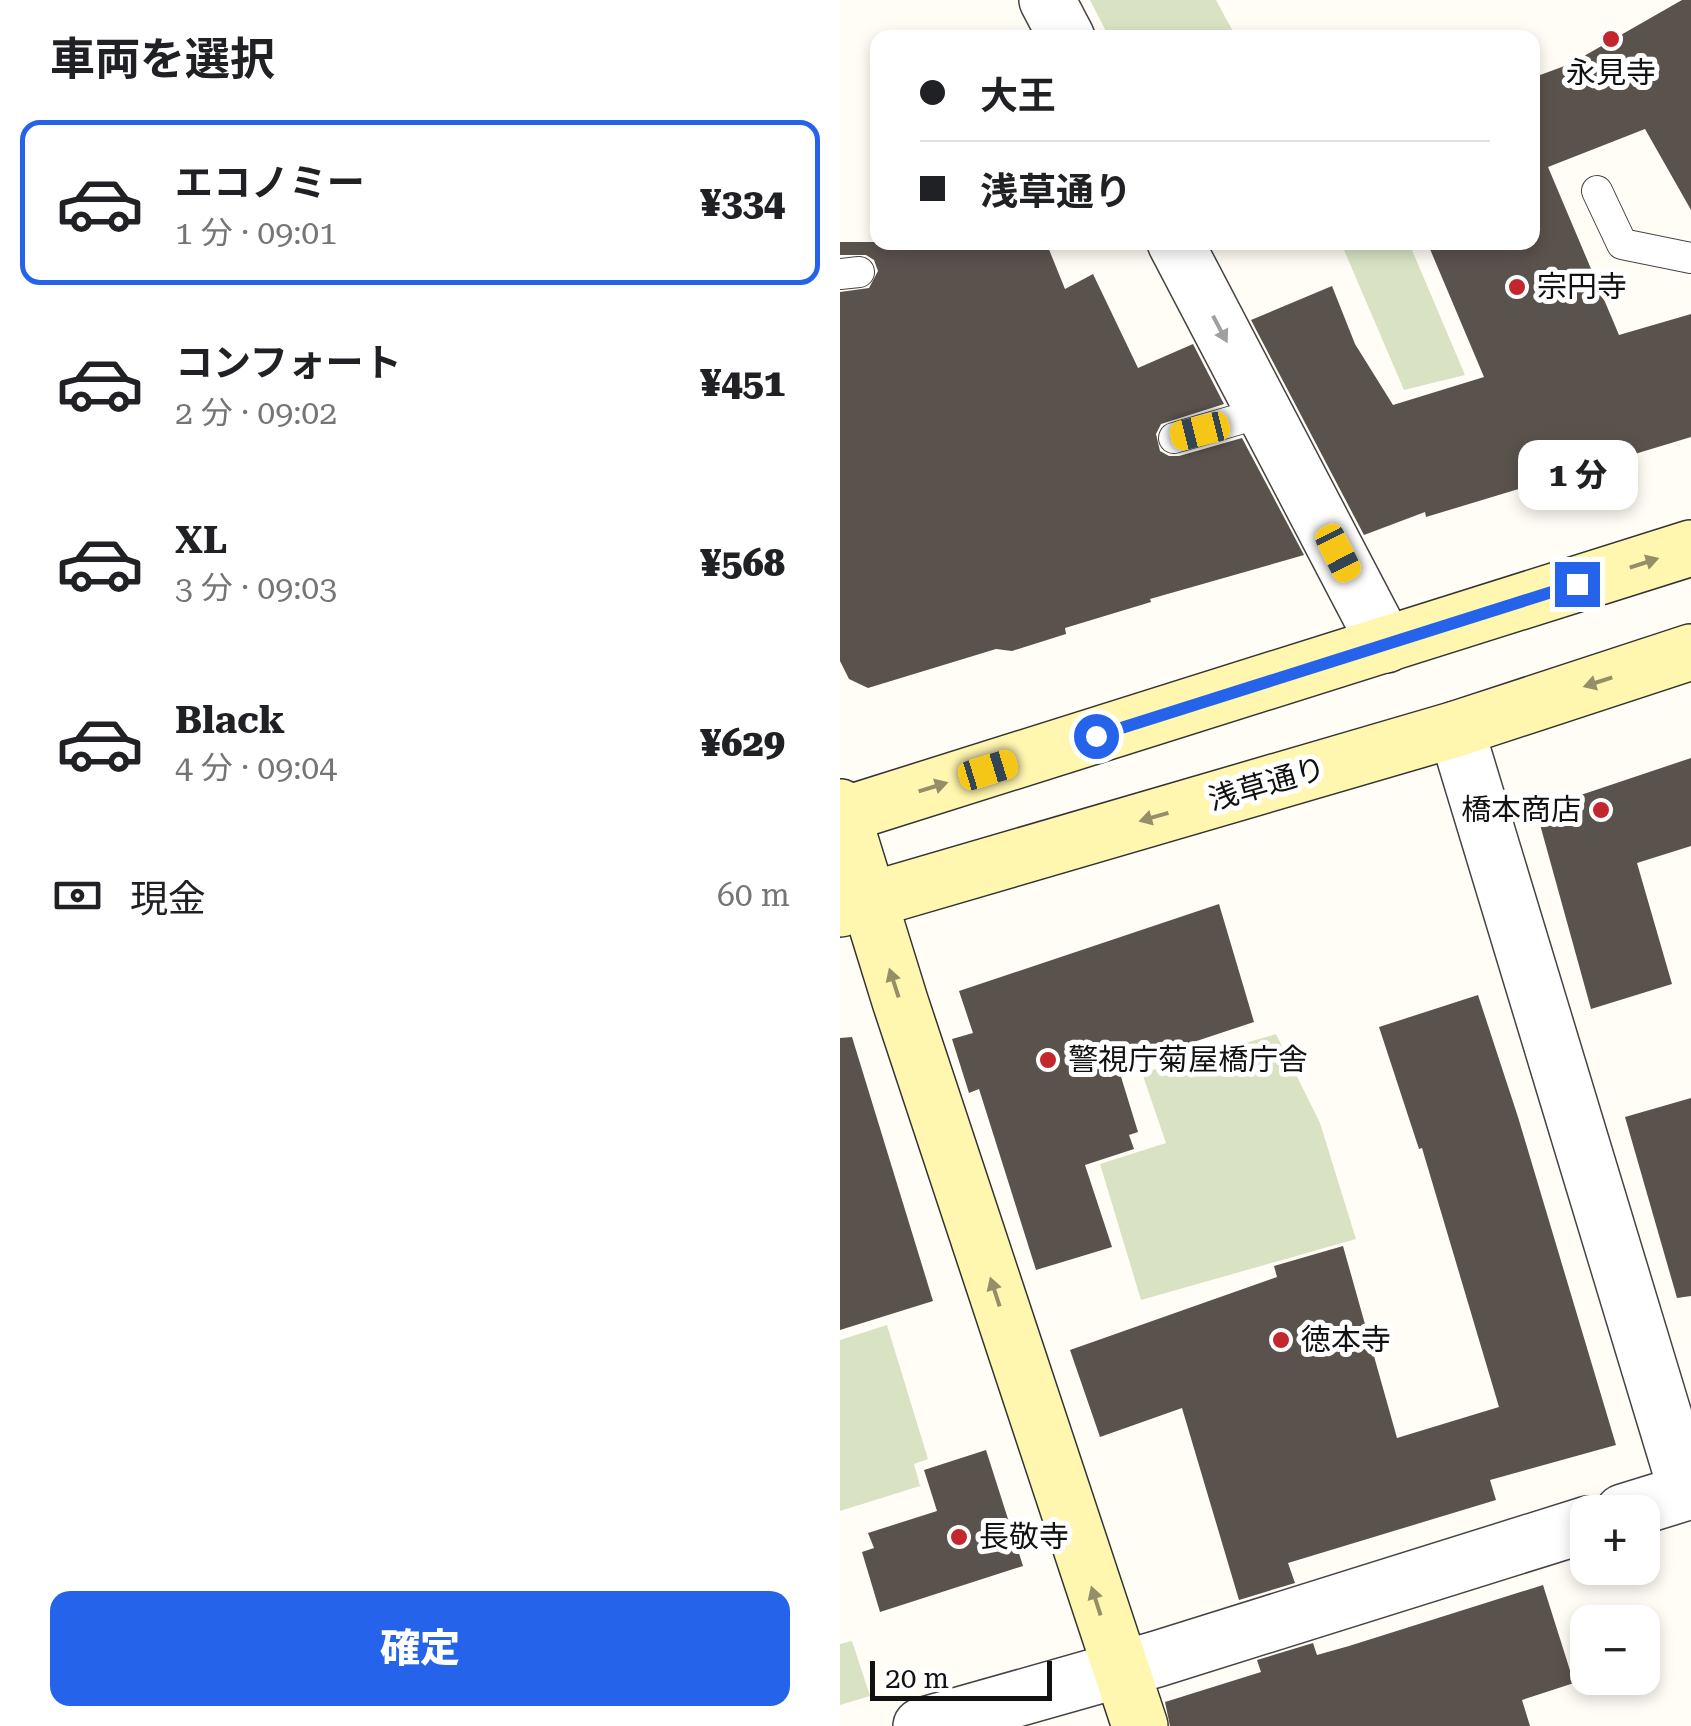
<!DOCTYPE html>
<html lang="ja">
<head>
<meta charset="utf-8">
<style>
	body { margin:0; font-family:"Roboto Serif","Noto Sans JP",serif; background:#f2f2f2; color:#202124; height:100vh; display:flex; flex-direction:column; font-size:38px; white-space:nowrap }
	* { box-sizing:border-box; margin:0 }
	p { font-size:32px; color:#757577 }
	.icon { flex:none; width:55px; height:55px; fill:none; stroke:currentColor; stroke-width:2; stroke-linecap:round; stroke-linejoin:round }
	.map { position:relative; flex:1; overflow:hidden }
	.side { display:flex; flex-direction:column; background:#fff; width:840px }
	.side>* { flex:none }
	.hud { position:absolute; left:30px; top:30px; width:670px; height:220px; border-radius:20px; box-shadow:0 5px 15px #0003; display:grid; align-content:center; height:220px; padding:0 50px; background:#fff }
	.buttons { position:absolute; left:730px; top:1495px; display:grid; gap:20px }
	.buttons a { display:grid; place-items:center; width:90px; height:90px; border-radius:20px; background:#fff; box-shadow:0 5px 15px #0003; font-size:50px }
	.scale { position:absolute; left:30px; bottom:25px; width:182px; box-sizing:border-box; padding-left:10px; border:5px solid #111; border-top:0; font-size:28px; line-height:35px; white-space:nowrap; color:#111; -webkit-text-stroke:8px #fff; paint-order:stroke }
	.end { position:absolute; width:45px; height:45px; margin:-22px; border:12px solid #2563eb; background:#fff; box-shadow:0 0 0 5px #fff }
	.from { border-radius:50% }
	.bubble { position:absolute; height:70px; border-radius:20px; background:#fff; box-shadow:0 5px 15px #0003; font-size:32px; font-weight:800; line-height:70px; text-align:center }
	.car { position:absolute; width:30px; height:60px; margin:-30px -15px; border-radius:12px; box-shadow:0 0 8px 2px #0007; background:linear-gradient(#f5c518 24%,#345 0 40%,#f5c518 0 76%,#345 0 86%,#f5c518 0) }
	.hud b { display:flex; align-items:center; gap:35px; height:95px; font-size:38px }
	.hud b+b { border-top:2px solid #e0e0e0 }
	.hud i { width:25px; height:25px; background:#202124 }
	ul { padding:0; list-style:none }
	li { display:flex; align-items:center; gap:30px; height:165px; margin:0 20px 15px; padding:0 30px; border:5px solid transparent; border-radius:20px }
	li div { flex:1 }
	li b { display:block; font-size:38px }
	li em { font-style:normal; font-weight:800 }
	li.selected { border-color:#2563eb }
	li>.icon { width:90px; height:90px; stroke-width:1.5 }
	h2 { padding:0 50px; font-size:45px; line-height:120px }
	.pay { display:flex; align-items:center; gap:25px; height:110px; padding:0 50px; font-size:38px }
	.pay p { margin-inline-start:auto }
	.cta { display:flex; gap:20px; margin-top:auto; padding:20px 50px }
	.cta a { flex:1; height:115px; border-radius:20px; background:#2563eb; color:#fff; font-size:40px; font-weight:800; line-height:115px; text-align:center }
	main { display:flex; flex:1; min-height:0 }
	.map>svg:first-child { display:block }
</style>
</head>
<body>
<main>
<section class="side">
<h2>車両を選択</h2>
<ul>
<li class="selected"><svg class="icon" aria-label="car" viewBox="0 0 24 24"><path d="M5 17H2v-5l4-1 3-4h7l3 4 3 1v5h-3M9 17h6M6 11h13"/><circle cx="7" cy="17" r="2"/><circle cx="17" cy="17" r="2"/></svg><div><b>エコノミー</b><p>1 分 · 09:01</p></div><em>¥334</em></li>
<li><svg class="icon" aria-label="car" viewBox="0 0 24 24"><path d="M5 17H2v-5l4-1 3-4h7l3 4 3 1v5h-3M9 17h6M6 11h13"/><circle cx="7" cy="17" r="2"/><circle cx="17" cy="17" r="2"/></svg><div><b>コンフォート</b><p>2 分 · 09:02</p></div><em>¥451</em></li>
<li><svg class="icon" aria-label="car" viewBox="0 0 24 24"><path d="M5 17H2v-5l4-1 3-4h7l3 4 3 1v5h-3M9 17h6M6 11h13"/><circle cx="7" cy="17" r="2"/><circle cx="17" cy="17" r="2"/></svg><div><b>XL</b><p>3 分 · 09:03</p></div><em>¥568</em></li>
<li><svg class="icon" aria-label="car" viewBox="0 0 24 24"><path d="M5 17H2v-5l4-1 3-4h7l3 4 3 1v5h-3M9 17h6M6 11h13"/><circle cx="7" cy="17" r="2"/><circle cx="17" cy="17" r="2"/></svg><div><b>Black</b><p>4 分 · 09:04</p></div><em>¥629</em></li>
</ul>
<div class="pay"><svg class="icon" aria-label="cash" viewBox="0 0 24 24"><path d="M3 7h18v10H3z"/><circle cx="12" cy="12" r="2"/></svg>現金<p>60 m</p></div>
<div class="cta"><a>確定</a></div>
</section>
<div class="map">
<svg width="851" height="1726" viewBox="0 0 851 1726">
	<rect width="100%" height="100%" fill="#fffdf5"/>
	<g fill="#d9e3c4">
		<path d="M250,0H376L396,37H269Z"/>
		<path d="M501,243H569L625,375L564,390Z"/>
		<path d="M436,1034L480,1123L516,1239L301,1300L260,1164L326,1143L302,1073Z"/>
		<path d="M47,1325L88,1459L74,1464L80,1486L0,1511V1340Z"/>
		<path d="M12,1641L30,1696L0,1705V1644Z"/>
	</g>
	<g fill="#5a524d">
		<path d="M842,0H851V210L805,129L708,167L779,335L851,314V437L586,517L585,512L524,535L411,320L492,286L515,344L553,405L644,377L587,242H692V78L730,64Z"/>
		<path d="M0,242H206L225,289L253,274L298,368L353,344L384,404L321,424L316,434L320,451L329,456H339L402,438L464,555L310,599L311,602L225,628L226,634L172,651L156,649L28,688L9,679L0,661V292L29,288L38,271L34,260L26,255H0Z"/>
		<path d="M851,758V846L797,863L832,984L751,1009L696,810Z"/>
		<path d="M379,904L414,1022L278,1067L298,1132L289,1135L294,1149L245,1165L272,1247L196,1270L139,1089L129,1093L112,1039L133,1033L119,991Z"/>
		<path d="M638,995L678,1117L776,1445L650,1480L656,1500L448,1563L455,1583L399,1600L342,1408L260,1437L230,1350L437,1277L434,1266L503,1246L557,1438L659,1407L582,1148L579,1149L539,1027Z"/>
		<path d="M12,1037L93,1301L0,1330V1038Z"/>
		<path d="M851,1098V1296L837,1298L785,1117Z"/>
		<path d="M146,1450L183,1566L40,1612L22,1552L34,1548L28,1533L97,1511L84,1470Z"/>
		<path d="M703,1585L734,1683L682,1700L690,1726H330L325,1702L421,1672L417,1660L473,1643L477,1655L509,1646Z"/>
	</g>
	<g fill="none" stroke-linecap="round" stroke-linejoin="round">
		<defs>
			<g id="lane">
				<path d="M757,191L782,244L851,258"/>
				<path d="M0,274L19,272"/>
				<path d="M334,438L424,412"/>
			</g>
			<g id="street">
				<path d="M207,0L227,38"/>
				<path d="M335,242L546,645"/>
				<path d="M616,729L847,1492"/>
				<path d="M783,1512L851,1491"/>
				<path d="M81,1726L317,1659L748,1524"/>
			</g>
			<g id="secondary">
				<path d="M0,807L60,1001L300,1726"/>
				<path d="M0,816L851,548"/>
				<path d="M0,909L616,729L851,652"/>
			</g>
		</defs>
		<use href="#lane" stroke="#444" stroke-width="32"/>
		<use href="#street" stroke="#444" stroke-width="58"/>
		<use href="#secondary" stroke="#333" stroke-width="58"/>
		<use href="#lane" stroke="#fff" stroke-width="30"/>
		<use href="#street" stroke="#fff" stroke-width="55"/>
		<use href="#secondary" stroke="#fff6b0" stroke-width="55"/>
	</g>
	<defs><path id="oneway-solid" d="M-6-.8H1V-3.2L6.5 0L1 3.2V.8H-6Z" transform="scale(2.5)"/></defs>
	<use fill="#a0a0a0" href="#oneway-solid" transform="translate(380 329) rotate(62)"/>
	<g fill="#948f68">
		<use href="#oneway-solid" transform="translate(804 563) rotate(-18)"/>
		<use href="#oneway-solid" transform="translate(758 682) rotate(162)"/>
		<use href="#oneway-solid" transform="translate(93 787) rotate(-17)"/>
		<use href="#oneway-solid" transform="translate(314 817) rotate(164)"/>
		<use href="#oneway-solid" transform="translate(54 983) rotate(-108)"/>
		<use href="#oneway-solid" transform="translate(155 1292) rotate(-108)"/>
		<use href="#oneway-solid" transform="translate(256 1601) rotate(-108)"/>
	</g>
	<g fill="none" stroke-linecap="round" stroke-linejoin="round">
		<path stroke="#2563eb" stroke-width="12" d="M256,736L737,584"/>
	</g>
	<g fill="#c4262e" stroke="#fff" stroke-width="4">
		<circle cx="771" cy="39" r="10"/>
		<circle cx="677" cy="287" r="10"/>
		<circle cx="761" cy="810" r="10"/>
		<circle cx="208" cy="1060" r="10"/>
		<circle cx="441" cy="1340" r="10"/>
		<circle cx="119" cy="1537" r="10"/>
	</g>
	<g text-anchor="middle" stroke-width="10" stroke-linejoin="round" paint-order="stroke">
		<g font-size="30" fill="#111" stroke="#fff" text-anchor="start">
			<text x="771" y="83" text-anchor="middle">永見寺</text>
			<text x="697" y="297">宗円寺</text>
			<text x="741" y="820" text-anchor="end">橋本商店</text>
			<text x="228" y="1070">警視庁菊屋橋庁舎</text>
			<text x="461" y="1350">徳本寺</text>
			<text x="139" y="1547">長敬寺</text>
		</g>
		<g font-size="30" fill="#111" stroke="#fff">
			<text transform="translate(427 784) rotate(-16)" y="10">浅草通り</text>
		</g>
	</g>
</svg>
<div class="buttons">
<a>+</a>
<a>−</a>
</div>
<div class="scale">20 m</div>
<i class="end from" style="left:256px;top:736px"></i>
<i class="end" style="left:737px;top:584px"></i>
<div class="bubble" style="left:678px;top:440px;width:120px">1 分</div>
<i class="car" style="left:360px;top:431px;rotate:256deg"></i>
<i class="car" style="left:498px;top:553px;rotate:153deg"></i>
<i class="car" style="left:148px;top:770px;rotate:73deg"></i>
<div class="hud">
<b><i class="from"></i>大王</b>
<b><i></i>浅草通り</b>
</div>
</div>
</main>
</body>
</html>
